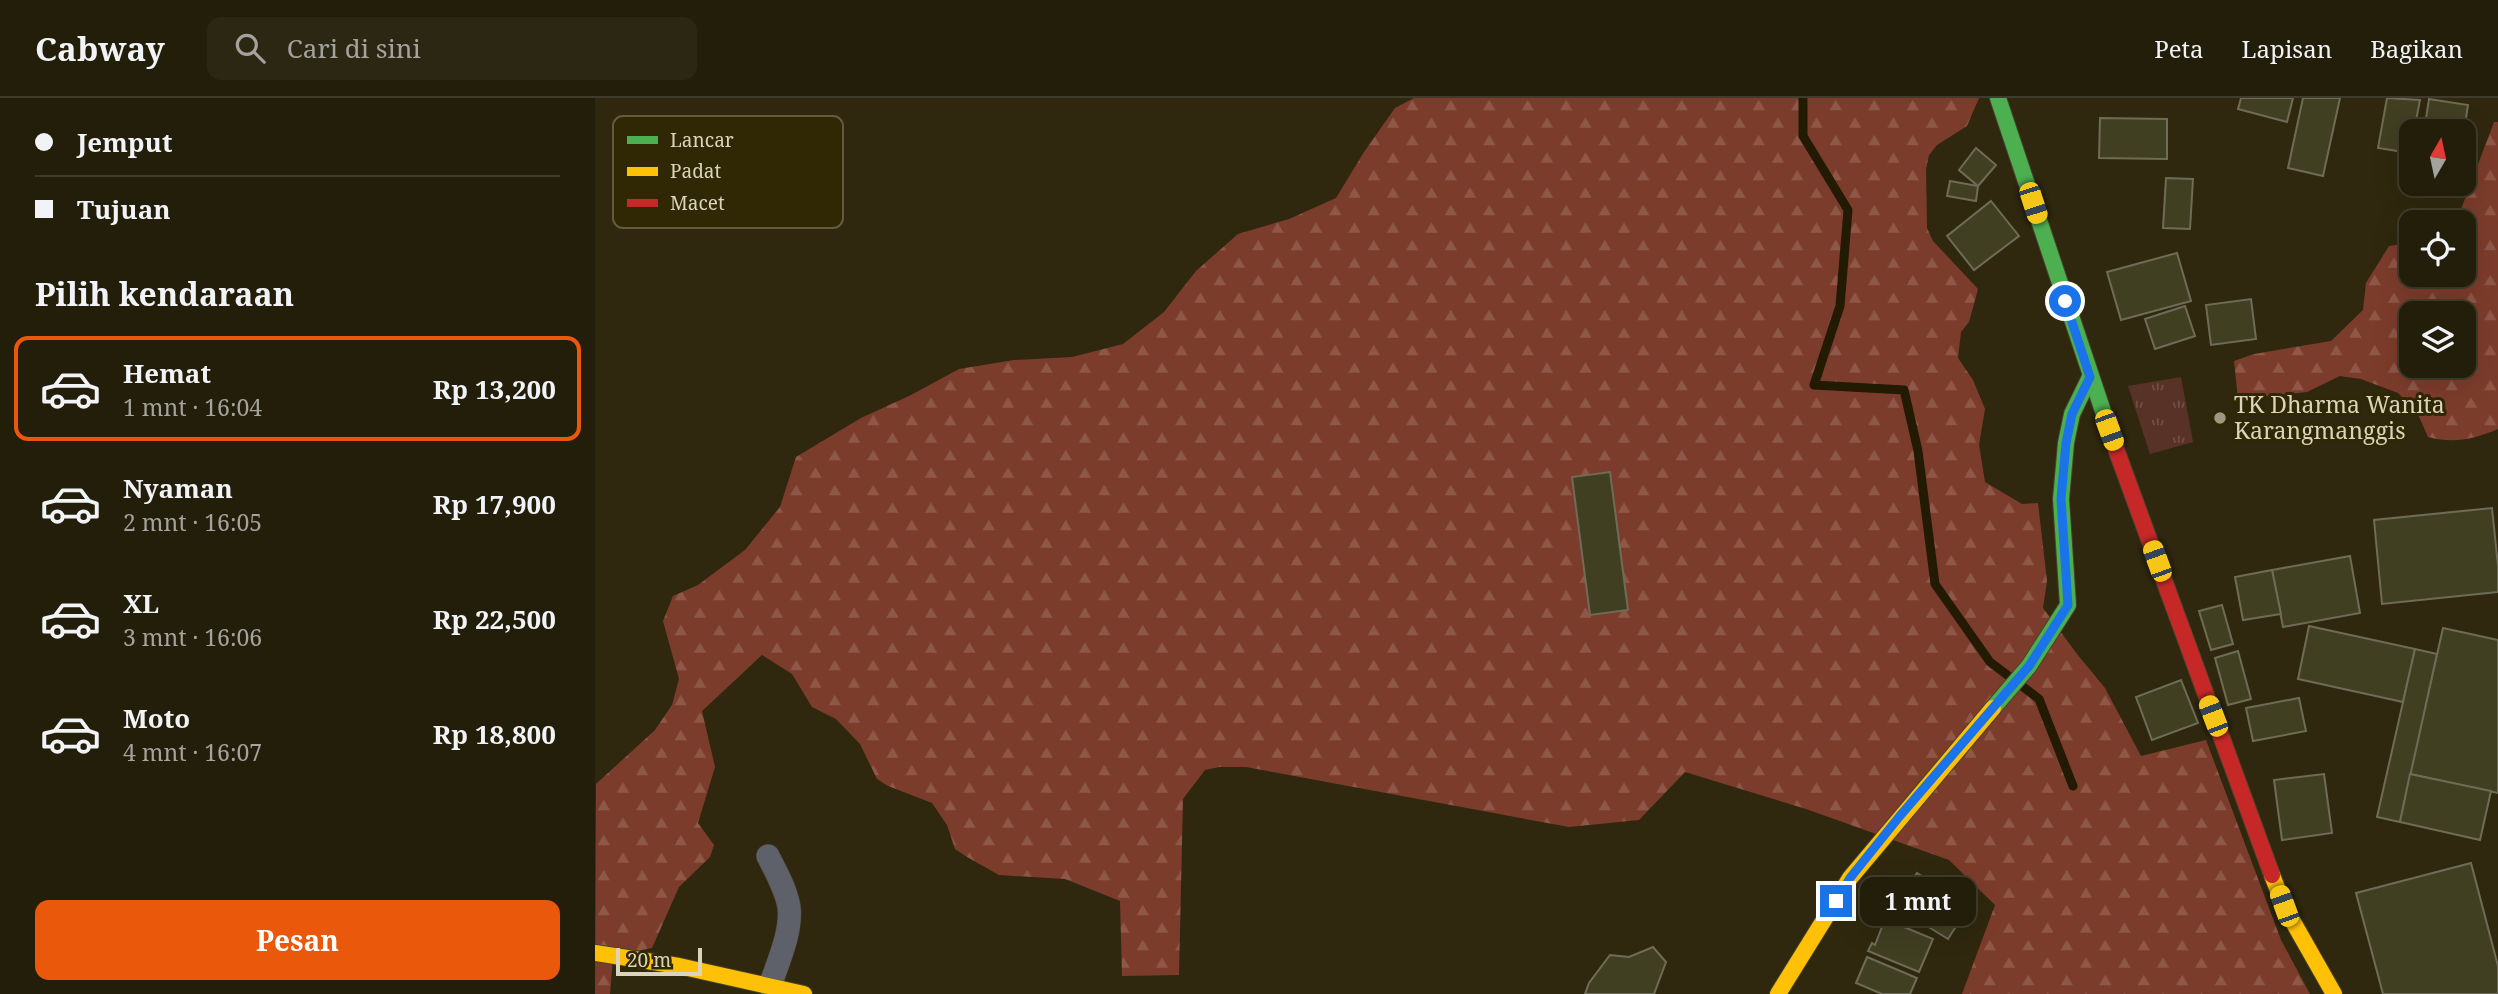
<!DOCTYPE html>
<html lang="id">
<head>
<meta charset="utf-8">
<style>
	body { margin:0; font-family:"Noto Serif",serif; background:#2b2713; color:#f1f3f6; height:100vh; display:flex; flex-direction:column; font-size:26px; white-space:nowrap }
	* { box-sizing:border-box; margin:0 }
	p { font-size:23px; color:#a3a29c }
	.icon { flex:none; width:38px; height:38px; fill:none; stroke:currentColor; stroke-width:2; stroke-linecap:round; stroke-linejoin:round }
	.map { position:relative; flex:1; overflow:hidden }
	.side { display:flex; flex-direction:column; background:#231e0a; width:595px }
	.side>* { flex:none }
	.hud { display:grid; align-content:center; height:154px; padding:0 35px; background:#231e0a }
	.needle { width:46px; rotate:9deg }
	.controls { position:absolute; left:1804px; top:21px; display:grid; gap:14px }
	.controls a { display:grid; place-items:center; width:77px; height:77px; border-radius:14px; background:#231e0a; box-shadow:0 7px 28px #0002,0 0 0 2px #403c2b; font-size:35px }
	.scale { position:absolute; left:21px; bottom:18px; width:86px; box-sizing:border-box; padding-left:7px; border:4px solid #dbd4bd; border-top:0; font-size:19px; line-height:24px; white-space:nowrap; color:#dbd4bd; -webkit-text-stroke:5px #302704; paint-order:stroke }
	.end { position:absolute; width:32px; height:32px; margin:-16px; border:9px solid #1a73e8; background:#fff; box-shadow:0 0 0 4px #fff }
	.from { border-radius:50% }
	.bubble { position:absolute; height:49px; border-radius:14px; background:#231e0a; box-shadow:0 7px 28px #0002,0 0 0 2px #403c2b; font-size:23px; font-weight:700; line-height:49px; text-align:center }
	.car { position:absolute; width:21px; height:42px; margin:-21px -10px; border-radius:9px; box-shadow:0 0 5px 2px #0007; background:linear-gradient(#f5c518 24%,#345 0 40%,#f5c518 0 76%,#345 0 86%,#f5c518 0) }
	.hud b { display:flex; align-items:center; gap:24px; height:66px; font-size:26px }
	.hud b+b { border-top:2px solid #403c2b }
	.hud i { width:18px; height:18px; background:#f1f3f6 }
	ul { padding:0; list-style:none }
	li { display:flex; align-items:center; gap:21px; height:105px; margin:0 14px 10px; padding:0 21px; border:4px solid transparent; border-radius:14px }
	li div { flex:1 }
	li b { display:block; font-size:26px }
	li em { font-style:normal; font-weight:700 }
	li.current { border-color:#ea580c }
	li>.icon { width:63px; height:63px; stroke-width:1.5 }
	h2 { padding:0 35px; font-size:32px; line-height:84px }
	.action { display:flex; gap:14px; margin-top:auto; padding:14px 35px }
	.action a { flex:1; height:80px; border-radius:14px; background:#ea580c; color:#fff; font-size:28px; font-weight:700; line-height:80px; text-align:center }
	header { display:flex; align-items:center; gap:42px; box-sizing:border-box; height:98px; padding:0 35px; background:#231e0a; border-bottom:2px solid #403c2b }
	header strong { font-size:33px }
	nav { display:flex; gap:38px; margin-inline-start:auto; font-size:24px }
	.search { width:490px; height:63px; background:#2b2713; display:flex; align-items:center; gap:18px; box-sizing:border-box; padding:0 24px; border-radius:14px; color:#a3a29c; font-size:26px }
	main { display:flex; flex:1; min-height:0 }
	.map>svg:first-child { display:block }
</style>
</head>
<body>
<header>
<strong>Cabway</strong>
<div class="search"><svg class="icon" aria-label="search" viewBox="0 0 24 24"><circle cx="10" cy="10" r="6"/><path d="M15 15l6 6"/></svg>Cari di sini</div>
<nav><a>Peta</a><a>Lapisan</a><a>Bagikan</a></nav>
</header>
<main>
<section class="side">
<div class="hud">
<b><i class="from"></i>Jemput</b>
<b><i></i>Tujuan</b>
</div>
<h2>Pilih kendaraan</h2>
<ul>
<li class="current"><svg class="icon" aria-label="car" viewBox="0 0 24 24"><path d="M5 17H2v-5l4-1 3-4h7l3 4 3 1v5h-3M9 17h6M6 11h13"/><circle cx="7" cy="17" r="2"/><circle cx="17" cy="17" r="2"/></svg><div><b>Hemat</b><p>1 mnt · 16:04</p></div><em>Rp 13,200</em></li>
<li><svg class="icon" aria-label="car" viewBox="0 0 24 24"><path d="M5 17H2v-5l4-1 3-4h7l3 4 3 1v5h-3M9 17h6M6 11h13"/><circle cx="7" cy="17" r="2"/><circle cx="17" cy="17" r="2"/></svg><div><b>Nyaman</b><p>2 mnt · 16:05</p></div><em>Rp 17,900</em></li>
<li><svg class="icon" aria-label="car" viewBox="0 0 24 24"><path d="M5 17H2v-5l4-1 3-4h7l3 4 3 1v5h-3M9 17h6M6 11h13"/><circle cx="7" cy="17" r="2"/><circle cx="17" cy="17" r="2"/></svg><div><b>XL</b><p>3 mnt · 16:06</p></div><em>Rp 22,500</em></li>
<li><svg class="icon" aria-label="car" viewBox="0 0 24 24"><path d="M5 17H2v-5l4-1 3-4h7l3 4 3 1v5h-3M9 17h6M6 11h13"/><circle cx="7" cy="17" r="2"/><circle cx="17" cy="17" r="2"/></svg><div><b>Moto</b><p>4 mnt · 16:07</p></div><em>Rp 18,800</em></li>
</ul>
<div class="action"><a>Pesan</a></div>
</section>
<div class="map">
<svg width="1903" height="896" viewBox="0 0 1903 896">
	<defs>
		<pattern id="forest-firs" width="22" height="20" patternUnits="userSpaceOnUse" patternTransform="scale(1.75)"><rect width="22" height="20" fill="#7c3c2b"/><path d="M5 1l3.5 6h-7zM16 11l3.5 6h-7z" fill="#8e5748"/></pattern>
		<pattern id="park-tufts" width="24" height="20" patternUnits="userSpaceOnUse" patternTransform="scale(1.75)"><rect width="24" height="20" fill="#593227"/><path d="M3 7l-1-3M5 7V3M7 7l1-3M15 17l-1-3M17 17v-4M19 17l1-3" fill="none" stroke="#704f44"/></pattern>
	</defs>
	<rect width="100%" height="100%" fill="#2f280e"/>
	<g fill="url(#forest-firs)" fill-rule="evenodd">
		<path d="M819,0H1384L1372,28L1342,47L1334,57L1331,71L1332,130L1338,143L1383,191L1374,224L1366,234L1363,260L1378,282L1390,311L1384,347L1390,384L1427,406L1443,405L1452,483L1448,510L1482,556L1510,590L1546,658L1611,642L1686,842L1715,896H1367L1400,807L1354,762L1211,711L1090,674L1044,722L974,729L651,669H624L610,672L588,701L584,877L527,878L525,803L470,781L404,777L372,759L360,751L352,727L337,705L293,688L282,681L265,646L241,621L217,609L197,576L167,557L107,613L120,669L103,725L119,747L115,759L84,789L57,850L18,858L15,896H0L1,686L60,632L77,607L84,581L68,523L78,498L103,487L150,452L185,409L201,359L266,320L316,297L364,271L419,262L477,259L528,246L569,214L601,173L643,136L694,121L741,100L769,54L800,10Z"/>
		<path d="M1899,24H1903V331C1879,341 1859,346 1833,339L1822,314L1803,295L1766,281L1745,278L1712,294L1643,301L1639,263L1659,256L1736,243L1768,212L1771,185L1794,148L1816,145V177H1869V124H1854L1865,114ZM1816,215H1869V268H1816Z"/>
	</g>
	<path fill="url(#park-tufts)" d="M1586,279L1598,344L1555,356L1533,288Z"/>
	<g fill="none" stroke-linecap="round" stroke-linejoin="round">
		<path stroke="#221a03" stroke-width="9" d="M1208,0V38L1253,112L1245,208L1219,287L1309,292L1323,353L1340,486L1395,564L1444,601L1478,688"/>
	</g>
	<g fill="#413f22" stroke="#6e6c57" stroke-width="2">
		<path d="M1646,0H1698L1692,24L1643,11Z"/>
		<path d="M1708,0H1745L1728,78L1693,70Z"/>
		<path d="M1792,0L1825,2L1819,33H1816L1815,55L1783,50Z"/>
		<path d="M1834,1L1873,7L1869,33H1829Z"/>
		<path d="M1505,20L1572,21V61L1504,60Z"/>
		<path d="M1381,50L1401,67L1383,88L1364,72Z"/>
		<path d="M1571,80L1598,81L1595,131L1568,130Z"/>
		<path d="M1355,83L1383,88L1381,103L1352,98Z"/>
		<path d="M1396,103L1424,138L1379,172L1352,138Z"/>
		<path d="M1582,155L1596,203L1526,222L1512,174Z"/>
		<path d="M1656,201L1661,241L1616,247L1611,207Z"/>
		<path d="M1590,208L1600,238L1560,251L1550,221Z"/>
		<path d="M1015,374L1033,512L995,517L977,379Z"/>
		<path d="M1897,410L1903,468V494L1787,506L1779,422Z"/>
		<path d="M1755,458L1765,515L1688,529L1677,472Z"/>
		<path d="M1677,472L1686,516L1648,522L1640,479Z"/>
		<path d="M1627,507L1638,546L1616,552L1604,513Z"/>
		<path d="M1714,528L1820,551L1808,604L1703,581Z"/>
		<path d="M1848,530L1903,542V695L1815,676Z"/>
		<path d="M1820,551L1842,556L1805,724L1782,719Z"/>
		<path d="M1643,553L1656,601L1633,607L1620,560Z"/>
		<path d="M1586,582L1603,625L1557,642L1541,599Z"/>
		<path d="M1704,600L1711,633L1658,643L1651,610Z"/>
		<path d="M1729,676L1737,735L1687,742L1679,682Z"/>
		<path d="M1815,676L1896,693L1885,742L1805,724Z"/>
		<path d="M1876,765L1903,868V896H1788L1761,795Z"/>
		<path d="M1322,775L1374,808L1353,841L1301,809Z"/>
		<path d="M1290,821L1338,841L1324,874L1273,853L1277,845L1280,847Z"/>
		<path d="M1058,849L1071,864L1059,896H990L994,885L1015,857L1034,859Z"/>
		<path d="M1272,859L1322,880L1315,896H1287L1261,885Z"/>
	</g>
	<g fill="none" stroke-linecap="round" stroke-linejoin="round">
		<defs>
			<path id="street" d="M173,758C181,774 191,791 194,809C197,834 183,864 175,888"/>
			<g id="fast">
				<path d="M1403,0L1518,343"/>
				<path d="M1398,610L1434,568L1473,507L1466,401L1471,345L1477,316L1495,279"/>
			</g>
			<g id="slow">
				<path d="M1677,777L1689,808L1739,896"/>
				<path d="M0,855L84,868L209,896"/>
				<path d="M1183,896L1255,780L1398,610"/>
			</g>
			<path id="jam" d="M1518,343L1677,777"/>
		</defs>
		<use href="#street" stroke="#48422d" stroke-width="24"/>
		<use href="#fast" stroke="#48422d" stroke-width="18"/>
		<use href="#slow" stroke="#48422d" stroke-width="18"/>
		<use href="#jam" stroke="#48422d" stroke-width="18"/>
		<use href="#street" stroke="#5e606a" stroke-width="23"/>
		<use href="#fast" stroke="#4caf50" stroke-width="16"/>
		<use href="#slow" stroke="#ffc107" stroke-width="16"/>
		<use href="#jam" stroke="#c62828" stroke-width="16"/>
	</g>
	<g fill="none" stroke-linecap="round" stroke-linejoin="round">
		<path stroke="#1a73e8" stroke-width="9" d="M1241,803L1255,780L1304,719L1434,568L1473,507L1466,401L1471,345L1477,316L1495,279L1470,203"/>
	</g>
	<circle fill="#9f9880" stroke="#302704" stroke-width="2.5" cx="1625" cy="320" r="7"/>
	<g text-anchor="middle" stroke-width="6" stroke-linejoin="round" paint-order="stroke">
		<g font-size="23" fill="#dbd4bd" stroke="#302704" text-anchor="start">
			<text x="1639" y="315">TK Dharma Wanita<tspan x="1639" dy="26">Karangmanggis</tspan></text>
		</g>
	</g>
	<rect x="18" y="18" width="230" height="112" rx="10" fill="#302704" stroke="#635b3c" stroke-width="2"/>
	<rect x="32" y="38" width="31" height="8" fill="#4caf50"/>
	<rect x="32" y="69" width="31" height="9" fill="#ffc107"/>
	<rect x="32" y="101" width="31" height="8" fill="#c62828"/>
	<g font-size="19" fill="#dbd4bd">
		<text x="75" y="49">Lancar</text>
		<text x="75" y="80">Padat</text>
		<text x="75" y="112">Macet</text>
	</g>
</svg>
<div class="controls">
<a><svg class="needle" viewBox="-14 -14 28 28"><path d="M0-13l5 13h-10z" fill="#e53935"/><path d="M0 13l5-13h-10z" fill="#a3a29c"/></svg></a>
<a><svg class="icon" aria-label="locate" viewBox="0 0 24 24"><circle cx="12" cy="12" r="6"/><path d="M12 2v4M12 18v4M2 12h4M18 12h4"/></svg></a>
<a><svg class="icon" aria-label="layers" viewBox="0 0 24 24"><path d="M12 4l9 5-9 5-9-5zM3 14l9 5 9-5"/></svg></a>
</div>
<div class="scale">20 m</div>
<i class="end from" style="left:1470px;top:203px"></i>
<i class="end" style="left:1241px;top:803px"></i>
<div class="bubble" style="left:1265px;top:779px;width:116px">1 mnt</div>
<i class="car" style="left:1438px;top:105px;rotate:162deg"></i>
<i class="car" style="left:1514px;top:332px;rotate:160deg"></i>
<i class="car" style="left:1562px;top:463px;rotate:340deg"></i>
<i class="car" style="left:1618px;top:618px;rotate:339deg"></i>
<i class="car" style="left:1689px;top:808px;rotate:340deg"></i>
</div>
</main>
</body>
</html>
